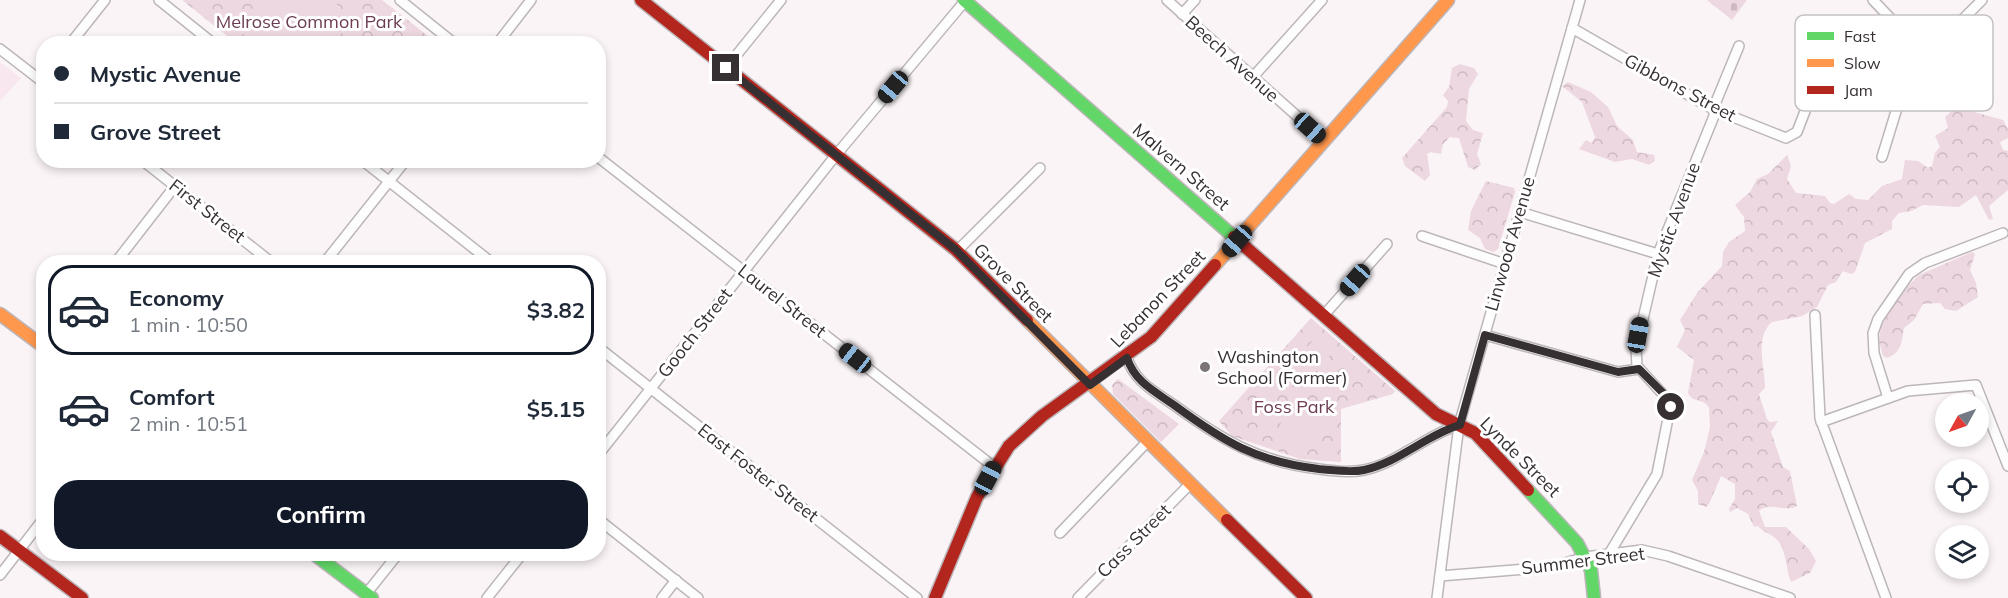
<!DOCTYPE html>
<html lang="en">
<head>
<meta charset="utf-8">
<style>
	body { margin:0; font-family:Mulish,sans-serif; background:#f6f6f7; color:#1f2937; height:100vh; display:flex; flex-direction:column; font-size:22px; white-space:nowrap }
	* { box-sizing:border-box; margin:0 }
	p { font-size:20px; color:#747a83 }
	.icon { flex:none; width:33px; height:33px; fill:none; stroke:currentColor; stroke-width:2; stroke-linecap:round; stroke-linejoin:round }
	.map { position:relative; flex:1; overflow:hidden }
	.details { position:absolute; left:36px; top:255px; width:570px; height:306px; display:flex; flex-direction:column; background:#fff; border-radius:24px; box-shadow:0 3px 9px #0003 }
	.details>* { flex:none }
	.top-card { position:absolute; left:36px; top:36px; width:570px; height:132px; border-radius:24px; box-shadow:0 3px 9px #0003; display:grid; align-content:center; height:132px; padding:0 18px; background:#fff }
	.needle { width:39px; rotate:230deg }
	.buttons { position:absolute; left:1935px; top:393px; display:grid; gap:12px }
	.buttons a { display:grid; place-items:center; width:54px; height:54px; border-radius:50%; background:#fff; box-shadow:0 3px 9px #0003; font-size:30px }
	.end { position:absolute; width:27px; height:27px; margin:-14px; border:8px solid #363032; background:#fff; box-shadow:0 0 0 3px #fff }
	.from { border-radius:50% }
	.car { position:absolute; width:18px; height:36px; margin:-18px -9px; border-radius:8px; box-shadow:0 0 4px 2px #0007; background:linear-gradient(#222 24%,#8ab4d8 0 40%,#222 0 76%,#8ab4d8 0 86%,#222 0) }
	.top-card b { display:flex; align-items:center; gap:21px; height:57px; font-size:22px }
	.top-card b+b { border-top:2px solid #e0e1e3 }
	.top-card i { width:15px; height:15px; background:#1f2937 }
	ul { padding:10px 0 0; list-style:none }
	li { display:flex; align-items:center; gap:18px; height:90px; margin:0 12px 9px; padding:0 6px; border:3px solid transparent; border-radius:24px }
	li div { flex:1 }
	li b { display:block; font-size:22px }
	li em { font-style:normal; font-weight:700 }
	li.selected { border-color:#111827 }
	li>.icon { width:54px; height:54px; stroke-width:1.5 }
	.action { display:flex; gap:12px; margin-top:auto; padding:12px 18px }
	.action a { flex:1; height:69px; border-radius:24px; background:#111827; color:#fff; font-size:24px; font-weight:700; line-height:69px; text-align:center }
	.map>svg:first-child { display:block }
</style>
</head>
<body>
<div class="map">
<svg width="2008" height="598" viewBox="0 0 2008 598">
	<defs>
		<pattern id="forest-crowns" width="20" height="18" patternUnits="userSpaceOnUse" patternTransform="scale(1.5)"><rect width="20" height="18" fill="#edd7e0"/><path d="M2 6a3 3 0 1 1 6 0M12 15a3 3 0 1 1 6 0" fill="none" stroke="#ccb9c1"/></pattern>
		<pattern id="cemetery-stones" width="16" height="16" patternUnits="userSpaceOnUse" patternTransform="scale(1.5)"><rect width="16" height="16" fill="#edd7e0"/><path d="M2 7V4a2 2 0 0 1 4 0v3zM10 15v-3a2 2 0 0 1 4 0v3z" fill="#ccb9c1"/></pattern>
	</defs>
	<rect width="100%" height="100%" fill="#fbf4f7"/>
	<path fill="#f8e7ee" d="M0,62L21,78L0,101Z"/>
	<g fill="url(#forest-crowns)">
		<path d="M182,0H382L437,43H236Z"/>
		<path d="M1460,64L1474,68L1478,74L1469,89L1466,121L1473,130L1483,133L1477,154L1481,164L1475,170L1468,167L1459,138L1450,137L1443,144L1441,154L1431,152L1427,154L1430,175L1425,181L1405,166L1402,158L1447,107L1448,101L1443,95L1449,87L1452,68Z"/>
		<path d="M1568,82L1591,92L1608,107L1617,126L1633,140L1637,152L1654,155L1655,161L1649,165L1632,159L1615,162L1579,149L1586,140L1592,143L1595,137L1582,102L1562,86Z"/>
		<path d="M1956,107L2003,120L2008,129V138L2000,142L2003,150L2008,151V190L1989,206L1993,219L1989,220L1976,195L1959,207L1923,205L1911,211L1899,213L1892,221V229L1865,243L1855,272L1851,274L1843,271L1836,282L1828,285L1817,307L1802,316L1772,322C1754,337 1765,368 1765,388L1759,394L1767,419L1770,422L1778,421L1771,432L1783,467L1790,471L1797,506C1785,513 1769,501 1759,511L1765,527H1786L1809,549L1816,561L1810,573L1791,582C1785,568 1787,546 1774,537C1767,532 1763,532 1758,526L1754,527L1748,514L1737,508L1730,512L1729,509L1735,499V484L1721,476L1709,504L1706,507L1698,504V491L1692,480L1704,452L1710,427L1709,408C1704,398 1692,403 1688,393L1694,360L1677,347L1685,330L1680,320L1697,293L1722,266L1723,252L1729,242L1745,231L1744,217L1735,205L1750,192L1757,179L1768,174L1787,155L1791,166L1787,179L1796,193L1825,196L1830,203L1834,204L1849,194L1856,199L1868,200L1882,186L1902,179L1905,160L1918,161L1928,168L1932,166L1935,153L1940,147L1935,136L1948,128L1945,117Z"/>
		<path d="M1486,181L1514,188L1515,192L1498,249L1494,252L1485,249L1480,238L1468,230L1471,211Z"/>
		<path d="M1972,252L1975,254L1970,270L1976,283L1978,297L1956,311L1945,309L1940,303L1923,304L1914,320L1904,328C1902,342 1901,353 1887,358L1883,356L1879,341L1881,326L1902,292L1919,275Z"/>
		<path d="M1311,318L1395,391L1393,394L1341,409V462L1300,459L1232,436L1219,421Z"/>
		<path d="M1118,379L1179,424L1161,442L1113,394L1112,385Z"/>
	</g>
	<path fill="url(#cemetery-stones)" d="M1707,0H1747L1732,20Z"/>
	<g fill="#edd7e0">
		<path d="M261,0H332L345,12L350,22L334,43H251C231,28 247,13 261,0Z"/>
		<path d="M1316,337L1333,352L1308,380L1291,365Z"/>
		<path d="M1297,400C1314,403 1323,412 1324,429L1315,445L1281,443L1278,439L1283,409Z"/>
	</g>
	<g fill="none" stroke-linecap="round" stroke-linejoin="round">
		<defs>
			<g id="street">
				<path d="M159,0L214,44"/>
				<path d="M400,0L455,44"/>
				<path d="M1167,0L1325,141"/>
				<path d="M1873,0L1913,42"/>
				<path d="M1182,14L1195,0"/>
				<path d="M1572,28L1713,109L1786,138L1797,132L1817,80L1829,67L1944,33L1955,27L1982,0"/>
				<path d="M70,44L105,0"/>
				<path d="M497,44L531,0"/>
				<path d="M0,49L44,83"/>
				<path d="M726,68L781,0"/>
				<path d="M1253,77L1322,0"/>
				<path d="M1713,109L1739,46"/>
				<path d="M598,157L994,467"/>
				<path d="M1882,157L1905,82L1906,44"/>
				<path d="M142,160L271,262"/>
				<path d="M362,160L491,262"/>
				<path d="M1520,212L1658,254"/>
				<path d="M1422,236L1505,264"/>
				<path d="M957,251L1040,168"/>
				<path d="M116,262L175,186"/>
				<path d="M325,262L406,160"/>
				<path d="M1324,315L1387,244"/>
				<path d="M1815,315L1820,418L1886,598"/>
				<path d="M1485,335L1618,372L1639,369"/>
				<path d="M598,347L917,598"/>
				<path d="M1127,358C1135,382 1154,391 1174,405C1222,440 1258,462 1319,469C1334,471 1349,473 1364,470C1398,463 1426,435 1459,425"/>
				<path d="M1888,398L1874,353L1873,333L1878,319L1909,274L1925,263L2003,233"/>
				<path d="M1821,422L1908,391L1976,385L2008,466"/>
				<path d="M598,455L836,155L965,1"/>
				<path d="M598,519L698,598"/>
				<path d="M1060,533L1148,441"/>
				<path d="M1609,554L1657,474L1671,403L1637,366L1636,349L1658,254L1716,111"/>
				<path d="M0,575L44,518"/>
				<path d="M1440,576L1552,567L1585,557L1642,550L1668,556L1790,598"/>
				<path d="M366,594L398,554"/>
				<path d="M487,598L522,554"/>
				<path d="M662,598L676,580"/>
				<path d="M1078,598L1191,483"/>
				<path d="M1437,598L1459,425L1580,0"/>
			</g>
			<g id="fast">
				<path d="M964,0L1234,237"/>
				<path d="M1528,490L1577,543L1591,570L1594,598"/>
				<path d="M314,554L372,598"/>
			</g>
			<g id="slow">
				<path d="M1215,265L1448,0"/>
				<path d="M0,314L44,347"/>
				<path d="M1027,320L1227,520"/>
			</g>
			<g id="jam">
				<path d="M641,0L955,249L1027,320"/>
				<path d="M1234,237L1436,414L1475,433L1528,490"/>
				<path d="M1227,520L1306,598"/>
				<path d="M0,536L82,598"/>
				<path d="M935,598L977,497L1009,446L1042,416L1151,337L1215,265"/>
			</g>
		</defs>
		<use href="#street" stroke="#bcb6b9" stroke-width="12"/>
		<use href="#fast" stroke="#bcb6b9" stroke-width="15"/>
		<use href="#slow" stroke="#bcb6b9" stroke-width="15"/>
		<use href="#jam" stroke="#bcb6b9" stroke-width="15"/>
		<use href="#street" stroke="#fefdfe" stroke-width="9"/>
		<use href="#fast" stroke="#63d668" stroke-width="12"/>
		<use href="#slow" stroke="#ff974d" stroke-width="12"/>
		<use href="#jam" stroke="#b3261e" stroke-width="12"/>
	</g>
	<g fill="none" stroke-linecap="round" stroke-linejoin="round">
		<path stroke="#363032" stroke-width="8" d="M726,68L955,249L1090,385L1127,358C1135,382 1154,391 1174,405C1223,441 1256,462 1319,469C1334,470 1349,473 1364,470C1398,463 1426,435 1460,425L1485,335L1618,372L1639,369L1668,398L1671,407"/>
	</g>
	<circle fill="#7b7577" stroke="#fff" stroke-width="2" cx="1205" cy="367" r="6"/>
	<g text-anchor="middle" stroke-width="6" stroke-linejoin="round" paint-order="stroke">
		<g font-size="18" fill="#6c3c52" stroke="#fff">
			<text x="309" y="28">Melrose Common Park</text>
			<text x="1294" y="413">Foss Park</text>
		</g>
		<g font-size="18" fill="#363032" stroke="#fff">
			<text transform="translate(1232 59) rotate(42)" y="6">Beech Avenue</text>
			<text transform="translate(1680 88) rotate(28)" y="6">Gibbons Street</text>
			<text transform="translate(1181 167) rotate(41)" y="6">Malvern Street</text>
			<text transform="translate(207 211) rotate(38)" y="6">First Street</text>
			<text transform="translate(1674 220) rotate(-70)" y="6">Mystic Avenue</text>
			<text transform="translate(1510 244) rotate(-74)" y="6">Linwood Avenue</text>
			<text transform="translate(1013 283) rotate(45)" y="6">Grove Street</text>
			<text transform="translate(1158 299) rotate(-46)" y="6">Lebanon Street</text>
			<text transform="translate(782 301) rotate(38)" y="6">Laurel Street</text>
			<text transform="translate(695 333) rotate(-52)" y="6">Gooch Street</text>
			<text transform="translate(1520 457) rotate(45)" y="6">Lynde Street</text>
			<text transform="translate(758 473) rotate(38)" y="6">East Foster Street</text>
			<text transform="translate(1134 541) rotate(-45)" y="6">Cass Street</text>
			<text transform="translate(1583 561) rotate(-7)" y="6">Summer Street</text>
		</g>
		<g font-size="18" fill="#363032" stroke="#fff" text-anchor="start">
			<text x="1217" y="363">Washington<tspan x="1217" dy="21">School (Former)</tspan></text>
		</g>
	</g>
	<rect x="1795" y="15" width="198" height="96" rx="9" fill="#fff" stroke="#c3c1c2" stroke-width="1.5"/>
	<rect x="1807" y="32" width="27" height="8" fill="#63d668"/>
	<rect x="1807" y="59" width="27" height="8" fill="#ff974d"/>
	<rect x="1807" y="86" width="27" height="8" fill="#b3261e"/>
	<g font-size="16" fill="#363032">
		<text x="1844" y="42">Fast</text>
		<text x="1844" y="69">Slow</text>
		<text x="1844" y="96">Jam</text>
	</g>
</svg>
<div class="buttons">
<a><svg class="needle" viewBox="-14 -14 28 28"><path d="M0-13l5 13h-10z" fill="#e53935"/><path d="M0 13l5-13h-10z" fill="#747a83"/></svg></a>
<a><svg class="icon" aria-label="locate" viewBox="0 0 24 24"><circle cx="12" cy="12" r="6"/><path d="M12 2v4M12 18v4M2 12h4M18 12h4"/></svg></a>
<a><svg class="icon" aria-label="layers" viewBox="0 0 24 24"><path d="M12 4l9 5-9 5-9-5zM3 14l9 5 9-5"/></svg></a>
</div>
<i class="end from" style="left:1671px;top:407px"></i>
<i class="end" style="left:726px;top:68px"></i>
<i class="car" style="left:893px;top:87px;rotate:220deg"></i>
<i class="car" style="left:1310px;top:128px;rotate:132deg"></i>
<i class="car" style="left:1237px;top:241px;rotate:221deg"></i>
<i class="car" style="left:1355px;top:280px;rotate:221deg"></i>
<i class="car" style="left:1638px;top:335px;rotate:10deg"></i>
<i class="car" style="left:855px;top:358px;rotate:308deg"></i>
<i class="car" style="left:988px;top:478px;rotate:28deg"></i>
<div class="top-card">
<b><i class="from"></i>Mystic Avenue</b>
<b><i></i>Grove Street</b>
</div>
<section class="details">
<ul>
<li class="selected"><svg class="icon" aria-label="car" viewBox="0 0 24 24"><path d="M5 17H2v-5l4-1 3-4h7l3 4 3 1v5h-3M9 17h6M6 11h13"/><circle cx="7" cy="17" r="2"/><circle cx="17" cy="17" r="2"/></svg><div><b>Economy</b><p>1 min · 10:50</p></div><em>$3.82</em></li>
<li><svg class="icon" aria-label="car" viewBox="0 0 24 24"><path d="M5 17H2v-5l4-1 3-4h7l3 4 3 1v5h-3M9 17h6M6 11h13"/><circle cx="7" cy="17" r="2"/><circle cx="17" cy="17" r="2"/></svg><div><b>Comfort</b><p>2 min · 10:51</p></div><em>$5.15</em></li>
</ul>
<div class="action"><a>Confirm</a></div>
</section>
</div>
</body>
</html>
